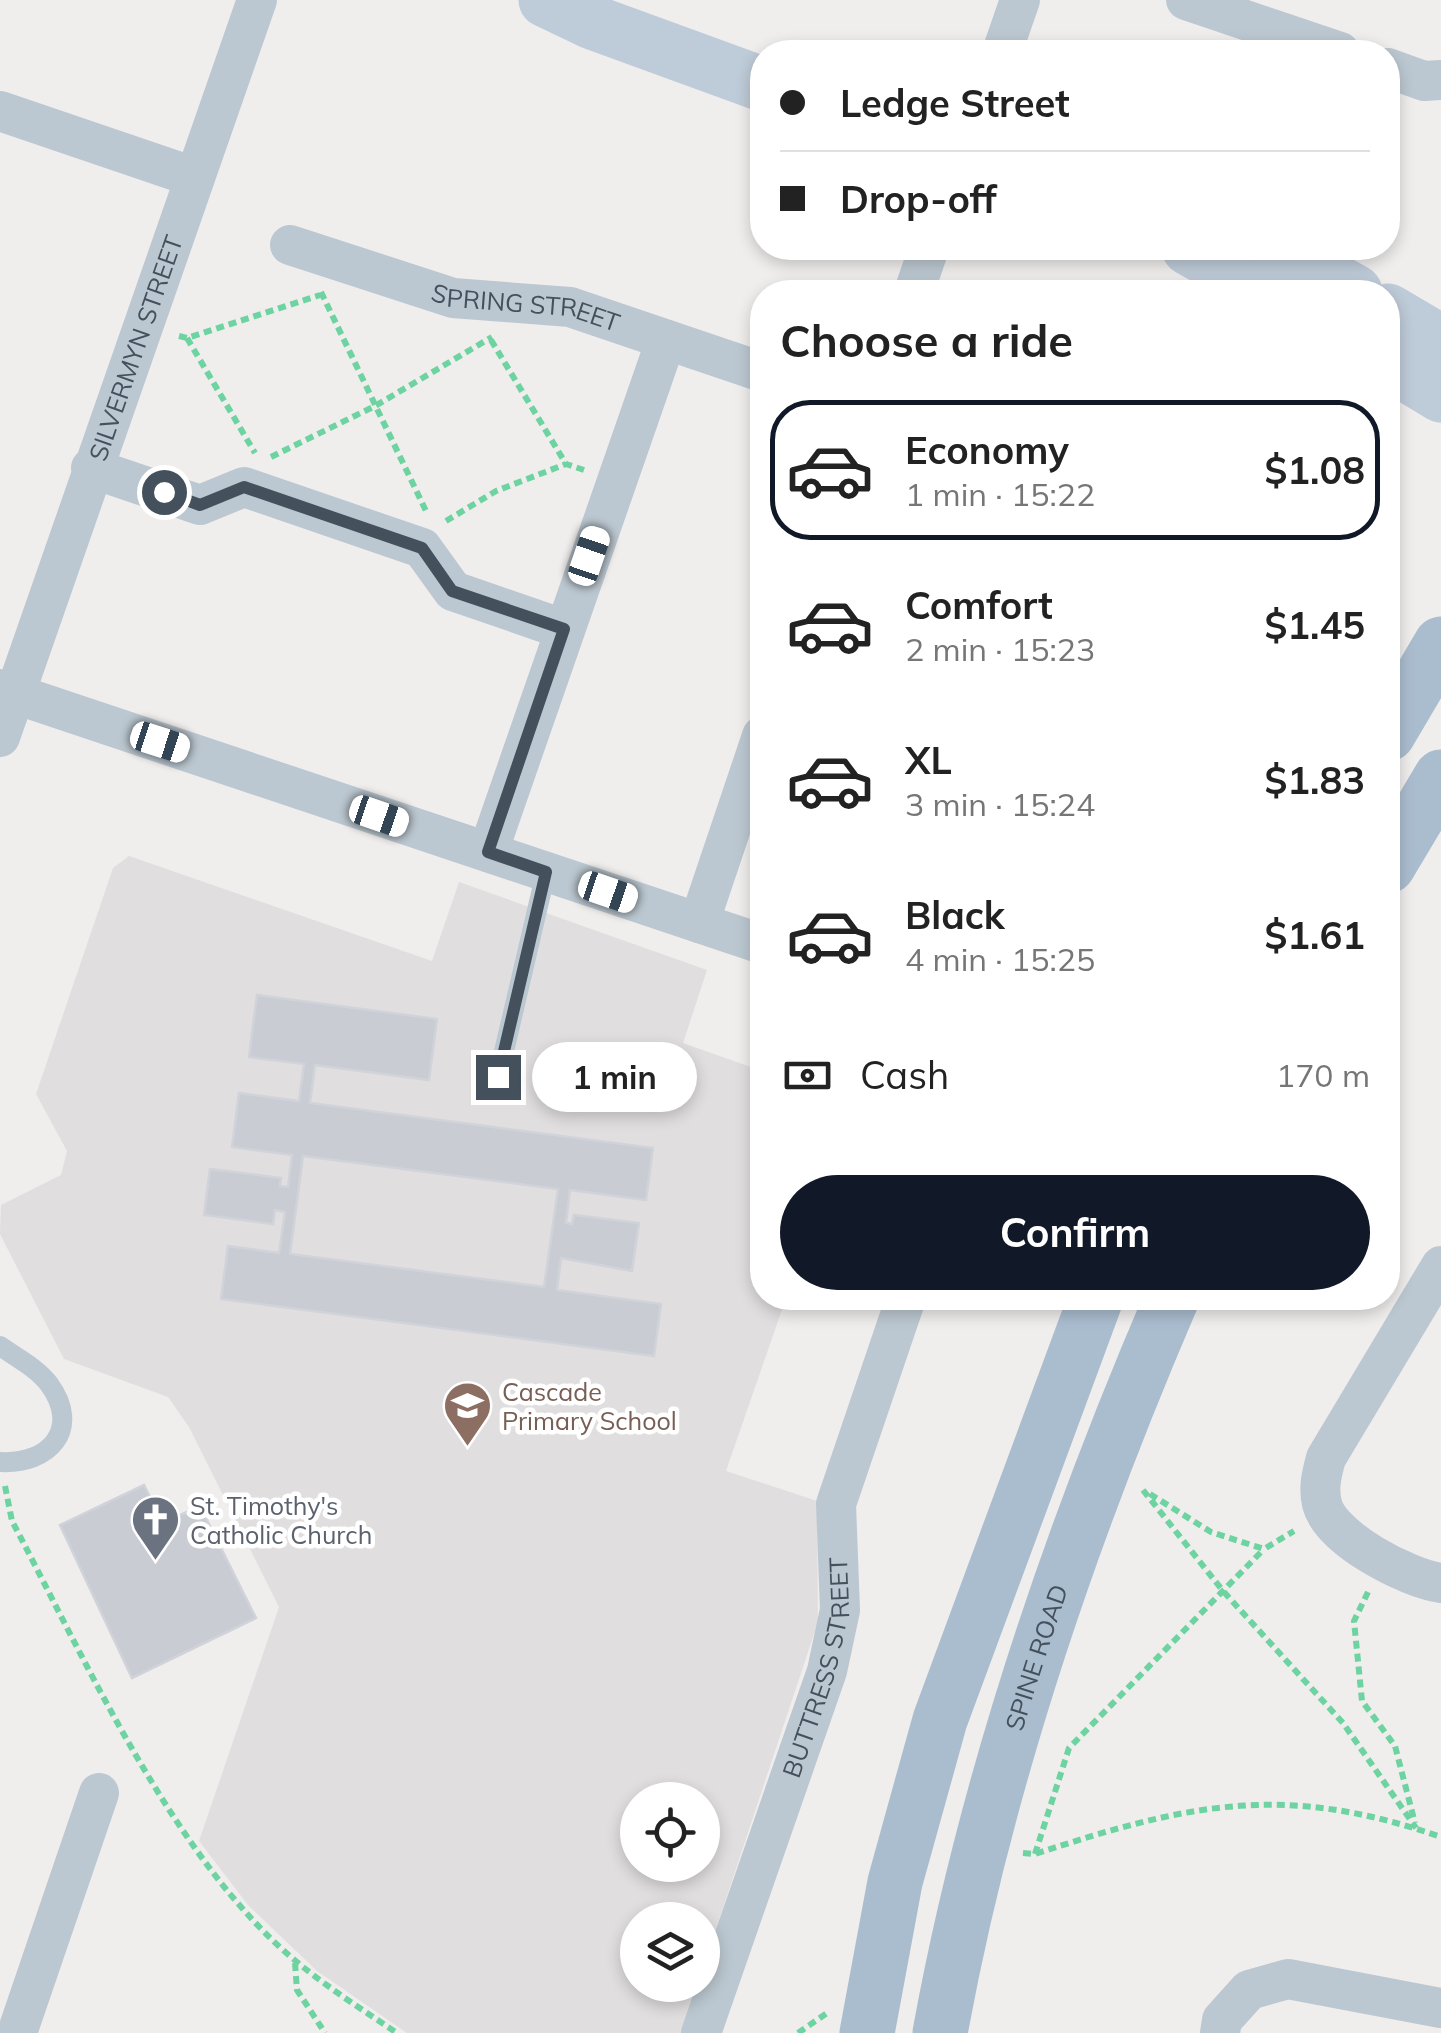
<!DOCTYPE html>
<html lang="en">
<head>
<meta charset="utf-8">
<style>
	body { margin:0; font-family:Mulish,sans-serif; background:#f6f6f6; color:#222; height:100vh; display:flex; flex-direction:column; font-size:38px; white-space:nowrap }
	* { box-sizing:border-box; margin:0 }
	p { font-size:32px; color:#767676 }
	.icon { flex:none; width:55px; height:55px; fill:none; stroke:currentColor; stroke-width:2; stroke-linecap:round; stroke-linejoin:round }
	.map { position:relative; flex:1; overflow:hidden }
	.sheet { position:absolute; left:750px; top:280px; width:650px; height:1030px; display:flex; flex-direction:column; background:#fff; border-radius:40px; box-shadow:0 5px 15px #0003 }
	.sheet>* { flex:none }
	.banner { position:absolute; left:750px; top:40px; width:650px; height:220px; border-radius:40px; box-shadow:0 5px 15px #0003; display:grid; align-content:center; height:220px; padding:0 30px; background:#fff }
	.buttons { position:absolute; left:620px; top:1782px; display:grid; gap:20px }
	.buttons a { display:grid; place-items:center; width:100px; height:100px; border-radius:50%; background:#fff; box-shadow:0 5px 15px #0003; font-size:50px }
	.end { position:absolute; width:45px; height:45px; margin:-22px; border:12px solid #44515c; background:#fff; box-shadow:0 0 0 5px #fff }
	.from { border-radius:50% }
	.bubble { position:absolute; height:70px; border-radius:35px; background:#fff; box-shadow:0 5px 15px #0003; font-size:32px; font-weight:700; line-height:70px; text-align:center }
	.car { position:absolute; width:30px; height:60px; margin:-30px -15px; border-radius:12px; box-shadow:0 0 8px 2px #0007; background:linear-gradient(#fff 24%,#345 0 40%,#fff 0 76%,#345 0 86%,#fff 0) }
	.banner b { display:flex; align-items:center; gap:35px; height:95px; font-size:38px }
	.banner b+b { border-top:2px solid #e0e0e0 }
	.banner i { width:25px; height:25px; background:#222 }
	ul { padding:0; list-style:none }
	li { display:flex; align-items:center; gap:30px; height:140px; margin:0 20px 15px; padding:0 10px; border:5px solid transparent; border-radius:40px }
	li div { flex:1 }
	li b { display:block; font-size:38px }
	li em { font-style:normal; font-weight:700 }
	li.on { border-color:#111827 }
	li>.icon { width:90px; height:90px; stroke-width:1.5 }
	h2 { padding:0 30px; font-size:45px; line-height:120px }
	.pay { display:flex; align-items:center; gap:25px; height:110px; padding:0 30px; font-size:38px }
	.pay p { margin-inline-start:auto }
	.action { display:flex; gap:20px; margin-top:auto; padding:20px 30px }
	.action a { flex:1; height:115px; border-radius:60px; background:#111827; color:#fff; font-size:40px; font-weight:700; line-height:115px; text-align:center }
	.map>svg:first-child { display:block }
</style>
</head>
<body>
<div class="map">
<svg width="1441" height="2033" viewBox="0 0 1441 2033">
	<rect width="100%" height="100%" fill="#f0eded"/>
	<path fill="#e1dedf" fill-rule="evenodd" d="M129,856L432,961L459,882L707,970L683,1043L762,1071V1298H786L726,1471L817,1501L818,1622L703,1968L702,1920H638V1985H697L681,2033H407L317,1971L248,1905L199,1841L279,1607L189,1427L168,1397L64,1359L0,1234L1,1205L61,1175L67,1151L36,1094L113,868ZM638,1800H702V1865H638Z"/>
	<g fill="#c9ccd3" stroke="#d1d3da" stroke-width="2.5" fill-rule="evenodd">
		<path d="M257,995L437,1019L429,1080L315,1065L310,1103L653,1148L646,1200L570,1190L566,1223L572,1224L574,1215L639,1223L632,1271L561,1258L557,1290L661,1304L654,1356L221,1299L228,1246L279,1253L285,1212L275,1210L273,1224L204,1215L210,1169L281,1178L280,1186L288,1187L292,1155L232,1147L239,1093L299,1101L304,1064L249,1057ZM303,1156L558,1189L544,1287L290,1254Z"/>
		<path d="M144,1485L163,1523L200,1506L256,1618L132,1678L60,1525Z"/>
	</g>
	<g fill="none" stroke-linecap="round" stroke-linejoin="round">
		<g stroke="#6dd3a0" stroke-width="6" stroke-dasharray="8 5" stroke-linecap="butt">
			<path d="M321,292L426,511"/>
			<path d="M179,336L187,338L320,295"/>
			<path d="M187,338L255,453"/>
			<path d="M491,340L566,464L584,470"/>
			<path d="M271,457L375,406L492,337"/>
			<path d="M446,521L496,491L566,464"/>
			<path d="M5,1486L12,1521C85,1659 175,1862 297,1962C328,1988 363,2010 397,2033"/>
			<path d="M1143,1490L1223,1591L1343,1723L1416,1828"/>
			<path d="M1150,1494L1211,1532L1264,1549L1294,1531"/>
			<path d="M1368,1592L1354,1621L1362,1701L1395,1746L1415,1823"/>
			<path d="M1023,1853L1035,1854C1188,1804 1283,1782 1441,1837"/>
			<path d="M1035,1854L1069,1748L1264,1549"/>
			<path d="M295,1963L297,1990L325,2033"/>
			<path d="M798,2033L827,2013"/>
		</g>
		<g stroke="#bcc8d1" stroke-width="20">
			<path d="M498,1077L546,872"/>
			<path d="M0,1346C17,1358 37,1368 49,1384C82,1429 49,1465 0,1462"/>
		</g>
		<g stroke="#bcc8d1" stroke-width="40">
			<path d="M1186,0L1340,52"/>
			<path d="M1002,52L1020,0"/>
			<path d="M1388,68L1424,81L1441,80"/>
			<path d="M0,111L194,177"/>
			<path id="s1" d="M290,245L453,298L570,307L762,372"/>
			<path d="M914,292L929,248"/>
			<path d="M91,468L200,505L244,487L422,548L453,591L563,629"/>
			<path d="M0,689L762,944"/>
			<path id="s2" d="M0,737L257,0"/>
			<path d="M488,852L666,340"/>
			<path d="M699,923L762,736"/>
			<path d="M1441,1266L1326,1458C1322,1473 1318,1487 1322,1504C1331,1539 1407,1578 1441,1583"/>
			<path d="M17,2033L99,1793"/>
			<path id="s3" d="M701,2033L827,1671L840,1610L836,1504L906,1298"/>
			<path d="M1220,2033L1222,2020L1249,1990L1288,1979L1441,2008"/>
		</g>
		<g stroke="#becbd8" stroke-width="55">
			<path d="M546,0L592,22L762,84"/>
			<path d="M1189,248L1267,292"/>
			<path d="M1276,248L1355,292"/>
			<path d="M1388,311L1441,342"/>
			<path d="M1388,363L1441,395"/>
		</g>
		<g stroke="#aabdcf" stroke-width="55">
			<path d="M1388,734L1441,644"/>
			<path d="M1388,866L1441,777"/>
			<path d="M867,2033L895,1882L940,1720L1096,1298"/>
			<path id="s4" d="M940,2033C986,1780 1071,1533 1172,1298"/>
		</g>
	</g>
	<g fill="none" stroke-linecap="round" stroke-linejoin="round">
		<path stroke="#44515c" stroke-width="12" d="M164,492L200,505L244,487L422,548L452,591L564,629L488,852L546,872L498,1077"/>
	</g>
	<defs>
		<symbol id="school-pin" viewBox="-11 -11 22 30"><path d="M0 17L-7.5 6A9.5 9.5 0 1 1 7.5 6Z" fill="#8d6e63" stroke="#fff"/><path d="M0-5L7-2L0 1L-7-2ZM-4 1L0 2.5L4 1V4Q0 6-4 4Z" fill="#fff"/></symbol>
		<symbol id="church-pin" viewBox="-11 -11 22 30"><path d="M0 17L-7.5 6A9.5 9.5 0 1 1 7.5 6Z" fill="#6b7280" stroke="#fff"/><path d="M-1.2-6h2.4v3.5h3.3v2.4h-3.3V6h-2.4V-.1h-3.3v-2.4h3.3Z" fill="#fff"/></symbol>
	</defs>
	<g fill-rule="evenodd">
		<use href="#school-pin" x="440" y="1378" width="55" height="75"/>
		<use href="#church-pin" x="128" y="1492" width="55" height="75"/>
	</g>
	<g text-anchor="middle" stroke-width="9" stroke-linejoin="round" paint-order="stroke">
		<g font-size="25" fill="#44515c" stroke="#fff">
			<text dy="9" stroke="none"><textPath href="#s1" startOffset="245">SPRING STREET</textPath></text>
			<text dy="9" stroke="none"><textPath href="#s2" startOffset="412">SILVERMYN STREET</textPath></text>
			<text dy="9" stroke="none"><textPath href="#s4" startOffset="388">SPINE ROAD</textPath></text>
			<text dy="9" stroke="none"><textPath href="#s3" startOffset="385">BUTTRESS STREET</textPath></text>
		</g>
		<g font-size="25" fill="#785e54" stroke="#fff" text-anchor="start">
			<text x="502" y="1401">Cascade<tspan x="502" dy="29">Primary School</tspan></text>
		</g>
		<g font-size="25" fill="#5b616d" stroke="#fff" text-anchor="start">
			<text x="190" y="1515">St. Timothy's<tspan x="190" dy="29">Catholic Church</tspan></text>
		</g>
	</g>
</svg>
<div class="buttons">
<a><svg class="icon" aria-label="locate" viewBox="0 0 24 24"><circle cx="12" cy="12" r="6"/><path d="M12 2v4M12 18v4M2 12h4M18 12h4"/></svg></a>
<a><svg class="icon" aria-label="layers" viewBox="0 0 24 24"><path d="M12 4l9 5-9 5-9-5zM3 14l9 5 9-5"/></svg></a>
</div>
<i class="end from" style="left:164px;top:492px"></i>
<i class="end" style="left:498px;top:1077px"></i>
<div class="bubble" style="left:532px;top:1042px;width:165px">1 min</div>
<i class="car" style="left:589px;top:556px;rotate:19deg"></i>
<i class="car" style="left:160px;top:742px;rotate:108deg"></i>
<i class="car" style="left:379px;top:816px;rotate:109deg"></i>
<i class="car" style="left:608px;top:892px;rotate:109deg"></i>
<div class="banner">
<b><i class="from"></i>Ledge Street</b>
<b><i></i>Drop-off</b>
</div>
<section class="sheet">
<h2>Choose a ride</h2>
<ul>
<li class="on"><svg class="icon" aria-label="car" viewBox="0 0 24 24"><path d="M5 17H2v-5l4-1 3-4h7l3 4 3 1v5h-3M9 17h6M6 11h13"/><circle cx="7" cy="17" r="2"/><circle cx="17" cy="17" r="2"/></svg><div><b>Economy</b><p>1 min · 15:22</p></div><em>$1.08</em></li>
<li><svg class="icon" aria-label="car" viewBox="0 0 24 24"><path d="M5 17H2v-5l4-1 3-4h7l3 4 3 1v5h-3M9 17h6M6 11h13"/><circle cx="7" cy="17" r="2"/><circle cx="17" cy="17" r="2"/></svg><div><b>Comfort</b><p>2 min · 15:23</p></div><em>$1.45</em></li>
<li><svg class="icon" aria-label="car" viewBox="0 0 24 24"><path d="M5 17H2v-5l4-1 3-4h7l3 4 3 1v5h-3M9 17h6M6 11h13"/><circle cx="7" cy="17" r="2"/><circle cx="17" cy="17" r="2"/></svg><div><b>XL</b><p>3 min · 15:24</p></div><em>$1.83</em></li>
<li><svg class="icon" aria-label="car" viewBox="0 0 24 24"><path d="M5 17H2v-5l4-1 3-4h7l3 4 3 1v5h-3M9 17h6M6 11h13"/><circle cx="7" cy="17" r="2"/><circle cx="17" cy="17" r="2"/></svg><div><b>Black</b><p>4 min · 15:25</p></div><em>$1.61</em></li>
</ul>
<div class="pay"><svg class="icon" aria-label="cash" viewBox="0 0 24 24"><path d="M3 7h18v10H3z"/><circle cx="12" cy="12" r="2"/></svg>Cash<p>170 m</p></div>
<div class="action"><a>Confirm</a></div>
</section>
</div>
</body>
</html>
